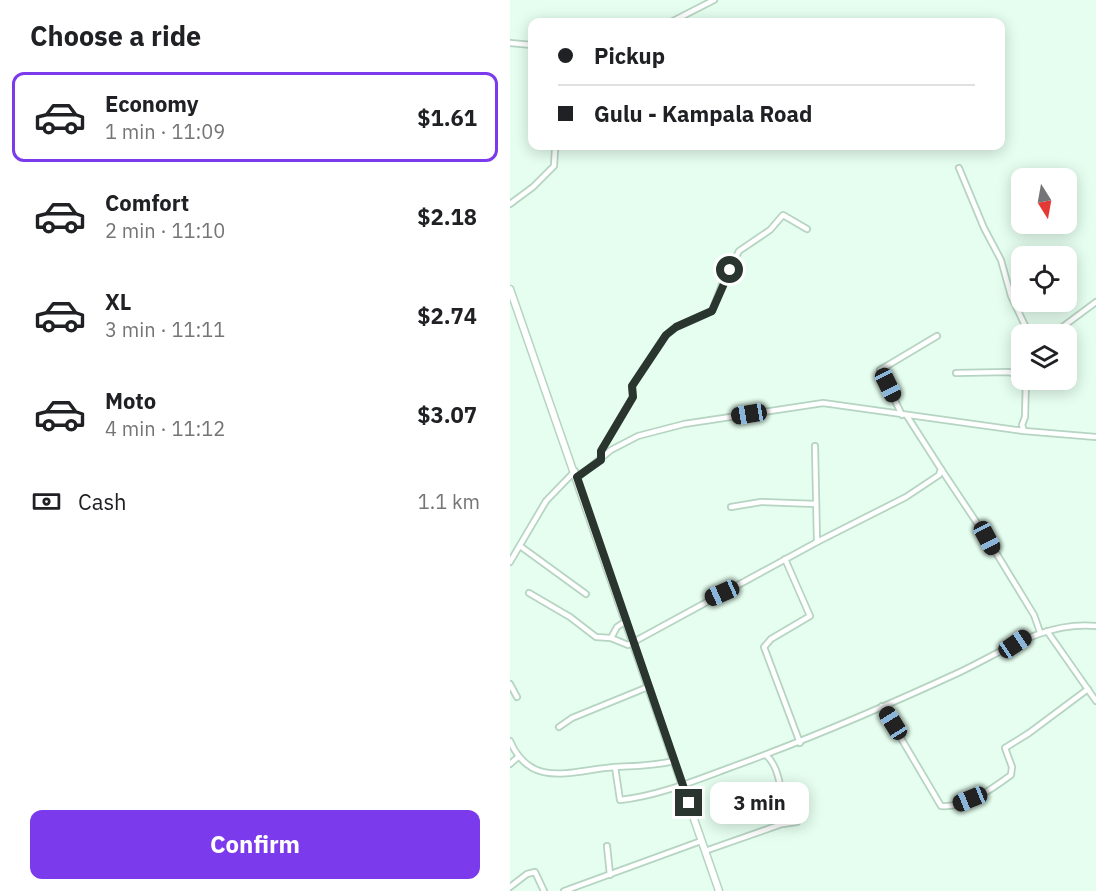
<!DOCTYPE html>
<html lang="en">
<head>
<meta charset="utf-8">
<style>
	body { margin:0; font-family:"IBM Plex Sans",sans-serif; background:#f6f6f6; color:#202124; height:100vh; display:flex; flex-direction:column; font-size:22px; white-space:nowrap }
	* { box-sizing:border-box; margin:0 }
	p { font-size:20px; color:#757577 }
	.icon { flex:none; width:33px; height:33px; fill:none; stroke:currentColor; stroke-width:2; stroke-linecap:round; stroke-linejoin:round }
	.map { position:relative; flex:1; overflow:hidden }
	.drawer { display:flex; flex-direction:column; background:#fff; width:510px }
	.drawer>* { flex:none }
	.banner { position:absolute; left:18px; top:18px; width:477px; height:132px; border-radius:12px; box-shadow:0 3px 15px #0003; display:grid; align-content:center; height:132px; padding:0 30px; background:#fff }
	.needle { width:39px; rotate:169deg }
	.tools { position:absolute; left:501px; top:168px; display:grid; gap:12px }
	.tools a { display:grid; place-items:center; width:66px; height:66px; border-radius:12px; background:#fff; box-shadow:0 3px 15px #0003; font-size:30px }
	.end { position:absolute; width:27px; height:27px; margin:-14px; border:8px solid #29352e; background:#fff; box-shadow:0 0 0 3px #fff }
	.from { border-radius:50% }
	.bubble { position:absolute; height:42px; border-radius:12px; background:#fff; box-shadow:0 3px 15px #0003; font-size:20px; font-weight:700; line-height:42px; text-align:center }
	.car { position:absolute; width:18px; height:36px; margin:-18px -9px; border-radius:8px; box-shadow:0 0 4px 2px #0007; background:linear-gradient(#222 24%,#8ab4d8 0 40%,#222 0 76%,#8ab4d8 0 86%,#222 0) }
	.banner b { display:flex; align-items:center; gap:21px; height:57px; font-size:22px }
	.banner b+b { border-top:2px solid #e0e0e0 }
	.banner i { width:15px; height:15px; background:#202124 }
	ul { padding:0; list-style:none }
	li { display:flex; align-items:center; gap:18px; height:90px; margin:0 12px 9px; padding:0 18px; border:3px solid transparent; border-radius:12px }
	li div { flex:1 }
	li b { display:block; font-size:22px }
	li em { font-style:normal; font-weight:700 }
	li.on { border-color:#7c3aed }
	li>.icon { width:54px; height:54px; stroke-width:1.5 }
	h2 { padding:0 30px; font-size:27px; line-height:72px }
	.pay { display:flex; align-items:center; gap:15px; height:66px; padding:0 30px; font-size:22px }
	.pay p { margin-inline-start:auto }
	.cta { display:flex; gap:12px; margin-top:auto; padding:12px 30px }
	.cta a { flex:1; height:69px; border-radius:12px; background:#7c3aed; color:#fff; font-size:24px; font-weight:700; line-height:69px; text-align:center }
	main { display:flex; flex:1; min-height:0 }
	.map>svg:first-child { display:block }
</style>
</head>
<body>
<main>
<section class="drawer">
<h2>Choose a ride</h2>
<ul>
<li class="on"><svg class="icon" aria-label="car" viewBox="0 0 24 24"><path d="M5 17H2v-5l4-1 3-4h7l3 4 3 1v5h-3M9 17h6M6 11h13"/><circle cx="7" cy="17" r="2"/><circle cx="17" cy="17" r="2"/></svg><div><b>Economy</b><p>1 min · 11:09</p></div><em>$1.61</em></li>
<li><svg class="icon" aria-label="car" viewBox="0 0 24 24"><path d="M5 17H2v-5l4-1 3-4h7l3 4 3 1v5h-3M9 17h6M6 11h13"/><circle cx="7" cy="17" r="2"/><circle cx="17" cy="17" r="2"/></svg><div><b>Comfort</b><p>2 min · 11:10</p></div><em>$2.18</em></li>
<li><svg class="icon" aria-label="car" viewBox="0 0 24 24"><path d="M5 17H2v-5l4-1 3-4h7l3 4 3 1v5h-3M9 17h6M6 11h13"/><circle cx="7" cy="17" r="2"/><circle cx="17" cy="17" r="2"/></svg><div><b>XL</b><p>3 min · 11:11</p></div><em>$2.74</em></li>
<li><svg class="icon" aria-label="car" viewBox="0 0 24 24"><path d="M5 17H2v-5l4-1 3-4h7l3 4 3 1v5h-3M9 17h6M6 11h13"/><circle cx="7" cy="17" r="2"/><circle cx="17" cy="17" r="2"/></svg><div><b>Moto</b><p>4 min · 11:12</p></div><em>$3.07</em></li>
</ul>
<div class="pay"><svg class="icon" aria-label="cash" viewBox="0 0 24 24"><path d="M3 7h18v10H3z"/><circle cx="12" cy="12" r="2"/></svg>Cash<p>1.1 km</p></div>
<div class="cta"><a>Confirm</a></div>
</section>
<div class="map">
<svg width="586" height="891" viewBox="0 0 586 891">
	<rect width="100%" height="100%" fill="#e5feef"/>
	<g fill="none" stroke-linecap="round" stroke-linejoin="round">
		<defs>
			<g id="minor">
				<path d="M161,22L204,0"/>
				<path d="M0,43L22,45"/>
				<path d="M449,168L474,228L491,260L501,296L519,334"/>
				<path d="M0,204L23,187L44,166L45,149L48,146"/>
				<path d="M543,334L586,302"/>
				<path d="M446,373L498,372L512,375"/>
				<path d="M392,415L370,370L427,336"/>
				<path d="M514,431L512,425L515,417L516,380"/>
				<path d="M305,446L307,542L396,497L429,475L431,469L397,416"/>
				<path d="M91,460V451L123,397L122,386L156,335L166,327L202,311L213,282L229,251L260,230L273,215L297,229"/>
				<path d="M431,469L477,538L524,615L530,632"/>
				<path d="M67,478L101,450L128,436L174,424L313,403L514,431L586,437"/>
				<path d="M221,507L251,502L306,504"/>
				<path d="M10,546L76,594"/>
				<path d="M275,559L300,616L261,639L254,647L290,743"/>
				<path d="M0,562L36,501L65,471"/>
				<path d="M19,593L60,617L86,637L101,638L118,645L307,542"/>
				<path d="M537,631L586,701"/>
				<path d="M101,638L107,627L116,621"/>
				<path d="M0,684L7,697"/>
				<path d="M372,706L431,806C456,808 482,789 501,775L502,767L495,748L519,733L578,689"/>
				<path d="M49,727L62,718L138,687"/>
				<path d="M0,741C21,790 63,770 105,767C126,766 143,766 164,761"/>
				<path d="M256,755C273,770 271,802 274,824"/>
				<path d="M0,764L7,758"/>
				<path d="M105,767L110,800C147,796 184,781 219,768C297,740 374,707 450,672C494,651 535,621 586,626"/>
				<path d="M97,846L100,875"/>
				<path d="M195,851L272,824L287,822"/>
				<path d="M0,887L17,874L25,872L34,891"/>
				<path d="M54,891L191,841"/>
			</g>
			<path id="major" d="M0,289L209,891"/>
		</defs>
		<use href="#minor" stroke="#b6d4c2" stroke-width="8"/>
		<use href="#major" stroke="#b6d4c2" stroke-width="9"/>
		<use href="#minor" stroke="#fff" stroke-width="4.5"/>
		<use href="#major" stroke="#fff" stroke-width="6"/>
	</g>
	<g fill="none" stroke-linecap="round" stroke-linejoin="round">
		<path stroke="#29352e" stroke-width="8" d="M179,803L67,477L91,460V451L123,397L122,386L156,335L166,327L202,311L220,270"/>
	</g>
</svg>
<div class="tools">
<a><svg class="needle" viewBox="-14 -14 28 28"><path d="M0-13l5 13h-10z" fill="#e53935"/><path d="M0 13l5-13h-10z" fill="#757577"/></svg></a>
<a><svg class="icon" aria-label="locate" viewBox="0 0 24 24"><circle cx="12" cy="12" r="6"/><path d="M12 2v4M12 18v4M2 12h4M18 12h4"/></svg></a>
<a><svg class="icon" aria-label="layers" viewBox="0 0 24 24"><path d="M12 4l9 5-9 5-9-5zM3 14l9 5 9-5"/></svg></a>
</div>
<i class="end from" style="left:220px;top:270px"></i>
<i class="end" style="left:179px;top:803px"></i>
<div class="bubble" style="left:200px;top:782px;width:99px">3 min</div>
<i class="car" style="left:378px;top:385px;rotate:154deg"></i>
<i class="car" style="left:239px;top:414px;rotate:261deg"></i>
<i class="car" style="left:477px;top:538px;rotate:152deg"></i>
<i class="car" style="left:212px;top:593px;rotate:246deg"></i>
<i class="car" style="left:505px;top:644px;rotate:56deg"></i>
<i class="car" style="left:383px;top:723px;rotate:328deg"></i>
<i class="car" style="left:460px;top:799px;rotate:248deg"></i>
<div class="banner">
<b><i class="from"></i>Pickup</b>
<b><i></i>Gulu - Kampala Road</b>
</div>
</div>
</main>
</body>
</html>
